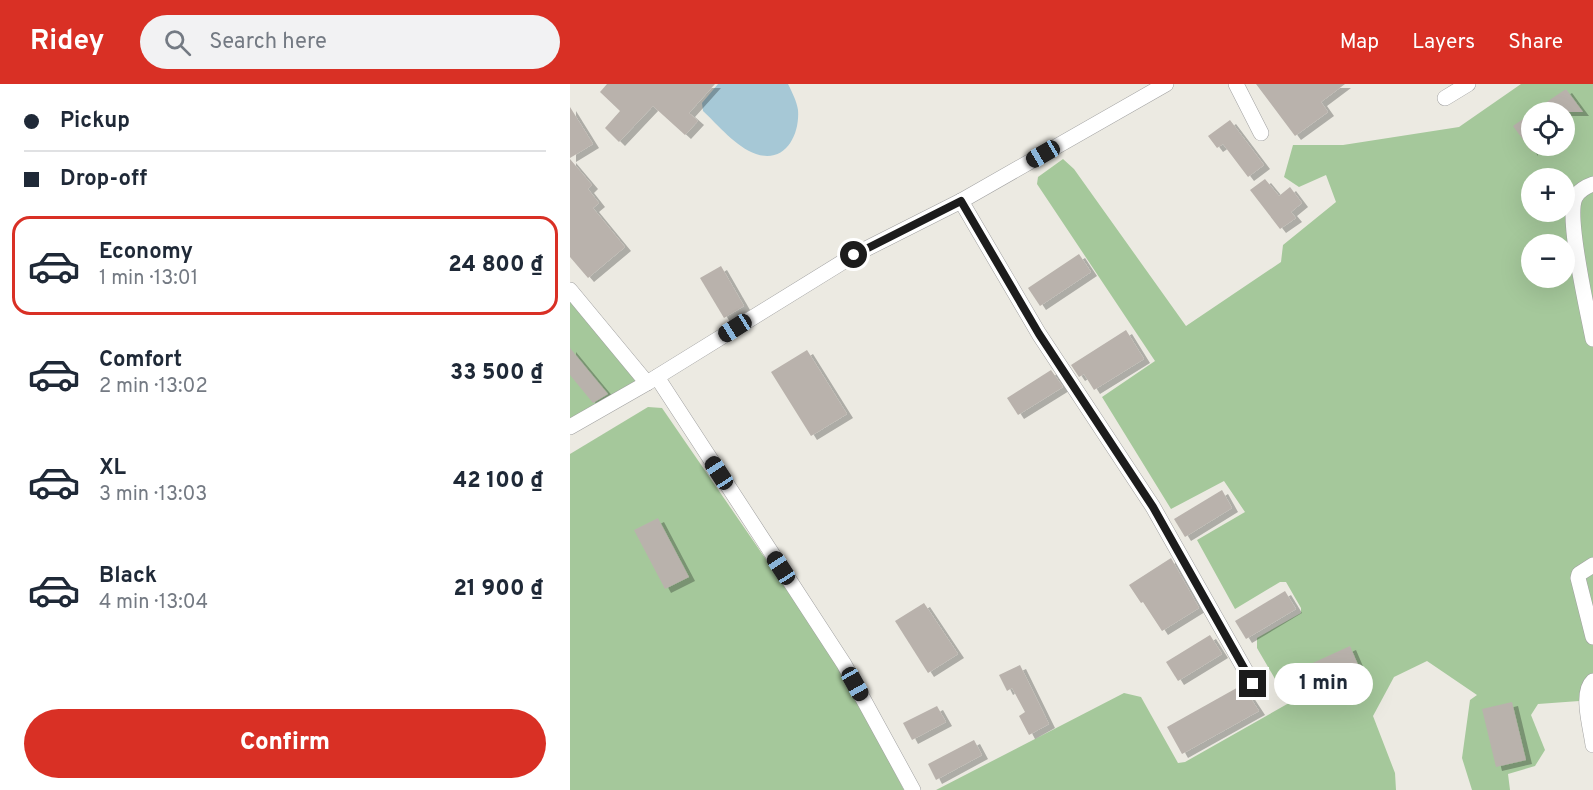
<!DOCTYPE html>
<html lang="en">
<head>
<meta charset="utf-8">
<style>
	body { margin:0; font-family:Overpass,sans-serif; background:#f2f2f3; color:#1f2937; height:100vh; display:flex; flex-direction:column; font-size:22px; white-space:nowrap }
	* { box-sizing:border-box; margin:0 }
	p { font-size:20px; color:#747a83 }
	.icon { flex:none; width:33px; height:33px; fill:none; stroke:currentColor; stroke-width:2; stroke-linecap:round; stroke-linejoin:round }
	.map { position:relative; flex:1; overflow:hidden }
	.panel { display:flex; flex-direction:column; background:#fff; width:570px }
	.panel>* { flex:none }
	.banner { display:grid; align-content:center; height:132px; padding:0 24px; background:#fff }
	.buttons { position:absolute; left:951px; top:18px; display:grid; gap:12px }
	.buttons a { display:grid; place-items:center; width:54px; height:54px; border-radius:50%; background:#fff; box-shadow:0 6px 24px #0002; font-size:30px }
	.end { position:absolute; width:27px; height:27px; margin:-14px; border:8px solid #1c1c1c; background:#fff; box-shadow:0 0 0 3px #fff }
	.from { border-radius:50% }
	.bubble { position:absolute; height:42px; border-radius:21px; background:#fff; box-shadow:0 6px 24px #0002; font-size:20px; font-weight:800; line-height:42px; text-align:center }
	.car { position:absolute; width:18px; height:36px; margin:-18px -9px; border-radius:8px; box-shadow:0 0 4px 2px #0007; background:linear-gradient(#222 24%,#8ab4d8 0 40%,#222 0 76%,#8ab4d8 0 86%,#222 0) }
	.banner b { display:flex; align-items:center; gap:21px; height:57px; font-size:22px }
	.banner b+b { border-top:2px solid #e0e1e3 }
	.banner i { width:15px; height:15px; background:#1f2937 }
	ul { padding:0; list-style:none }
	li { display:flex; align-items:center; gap:18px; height:99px; margin:0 12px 9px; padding:0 12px; border:3px solid transparent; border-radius:18px }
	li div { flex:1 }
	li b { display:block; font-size:22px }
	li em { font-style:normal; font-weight:800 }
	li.selected { border-color:#d93025 }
	li>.icon { width:54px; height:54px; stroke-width:1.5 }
	.primary-button { display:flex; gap:12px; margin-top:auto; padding:12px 24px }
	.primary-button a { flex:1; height:69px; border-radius:36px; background:#d93025; color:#fff; font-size:24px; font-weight:800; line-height:69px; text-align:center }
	header { display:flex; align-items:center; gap:36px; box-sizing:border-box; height:84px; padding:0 30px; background:#d93025; color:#fff }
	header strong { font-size:28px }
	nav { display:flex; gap:33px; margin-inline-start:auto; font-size:21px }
	.search { width:420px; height:54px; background:#f2f2f3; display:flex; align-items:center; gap:15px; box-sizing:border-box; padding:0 21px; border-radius:33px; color:#747a83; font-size:22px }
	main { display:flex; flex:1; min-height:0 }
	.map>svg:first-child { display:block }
</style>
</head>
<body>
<header>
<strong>Ridey</strong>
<div class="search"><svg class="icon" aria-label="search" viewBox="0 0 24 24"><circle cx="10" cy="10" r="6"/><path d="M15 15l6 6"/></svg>Search here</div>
<nav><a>Map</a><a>Layers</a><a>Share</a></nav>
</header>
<main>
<section class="panel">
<div class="banner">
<b><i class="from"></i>Pickup</b>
<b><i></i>Drop-off</b>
</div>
<ul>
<li class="selected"><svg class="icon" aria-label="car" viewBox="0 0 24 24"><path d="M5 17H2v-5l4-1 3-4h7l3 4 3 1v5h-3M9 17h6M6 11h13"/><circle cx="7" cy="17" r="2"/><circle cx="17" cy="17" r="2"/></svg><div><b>Economy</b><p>1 min · 13:01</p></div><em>24 800 ₫</em></li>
<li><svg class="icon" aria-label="car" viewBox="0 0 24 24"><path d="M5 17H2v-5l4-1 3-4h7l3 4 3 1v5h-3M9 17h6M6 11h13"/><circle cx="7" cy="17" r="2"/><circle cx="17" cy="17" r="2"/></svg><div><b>Comfort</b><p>2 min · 13:02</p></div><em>33 500 ₫</em></li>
<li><svg class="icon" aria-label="car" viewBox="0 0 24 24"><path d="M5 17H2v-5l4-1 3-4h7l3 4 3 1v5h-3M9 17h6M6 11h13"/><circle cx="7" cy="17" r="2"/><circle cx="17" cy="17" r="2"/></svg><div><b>XL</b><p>3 min · 13:03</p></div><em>42 100 ₫</em></li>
<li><svg class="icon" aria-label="car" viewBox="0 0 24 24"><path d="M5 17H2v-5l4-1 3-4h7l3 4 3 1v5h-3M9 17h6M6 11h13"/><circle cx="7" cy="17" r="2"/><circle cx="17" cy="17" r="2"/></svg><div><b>Black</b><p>4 min · 13:04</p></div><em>21 900 ₫</em></li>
</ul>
<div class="primary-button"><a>Confirm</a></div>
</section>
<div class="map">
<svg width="1023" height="706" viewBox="0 0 1023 706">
	<defs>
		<filter id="shadow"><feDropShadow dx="6" dy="4" stdDeviation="0" flood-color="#0004"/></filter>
	</defs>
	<rect width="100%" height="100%" fill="#eceae2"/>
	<g fill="#a5c89b" fill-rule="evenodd">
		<path d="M951,0H1023V616L968,620L961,631L975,666L965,682L938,690L940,706H902L892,674L900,616L907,611L857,577L824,593L803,632L825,689L826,706H366L554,609L571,613L608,679L615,678L719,619L687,564V554L731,529V524L716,498H710L665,525L627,456L675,428L654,397L601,425L532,313L585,277L467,100L468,93L493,75L504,85L616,242L711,178L713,161L766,118L756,91L729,103L714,93L723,61H773L889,43ZM962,28H994V62H962ZM962,94H994V128H962ZM962,160H994V194H962Z"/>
		<path d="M0,212L71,299L0,338Z"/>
		<path d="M78,323L92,324L270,583L334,706H0V370Z"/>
	</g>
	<path fill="#a6c8d6" d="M148,0H218C222,8 227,18 228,26C230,51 215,80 186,70C166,63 148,41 133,27L132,19Z"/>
	<g fill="#b9b2ac" filter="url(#shadow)">
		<path d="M37,0H145L119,29L128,37L115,51L83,22L49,58L35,44L50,27L30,8Z"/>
		<path d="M686,0H775L751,18L758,28L725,52Z"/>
		<path d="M996,5L1013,28H962L984,13Z"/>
		<path d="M0,23L23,60L0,74Z"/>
		<path d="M962,29V68L943,42Z"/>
		<path d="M660,36L694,81L678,93L653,60L647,64L638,52Z"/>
		<path d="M0,75L22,101L18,105L29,119L23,124L55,163L18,194L0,173Z"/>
		<path d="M695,95L709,112L720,103L732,119L721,128L726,134L710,145L680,106Z"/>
		<path d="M509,170L521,188L470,222L458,204Z"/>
		<path d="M151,182L174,222L154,234L130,194Z"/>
		<path d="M556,246L574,275L524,306L514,290L509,293L501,281Z"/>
		<path d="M0,264L23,292L38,310L23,319L0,291Z"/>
		<path d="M237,266L277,330L241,352L201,288Z"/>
		<path d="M481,286L493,303L448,331L437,314Z"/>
		<path d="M652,406L662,424L615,453L604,435Z"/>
		<path d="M88,434L119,493L95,505L64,446Z"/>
		<path d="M601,474L629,524L592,547L573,518L571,519L559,501Z"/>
		<path d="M715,507L726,525L676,555L665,537Z"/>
		<path d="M354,519L388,570L358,589L325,537Z"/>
		<path d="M640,551L652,570L608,597L596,578Z"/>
		<path d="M780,562L789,583L735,608L725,587Z"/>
		<path d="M450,581L479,640L459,651L449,632L455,628L442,604L437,607L429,591Z"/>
		<path d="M672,601L689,627L612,670L597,643Z"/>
		<path d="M942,618L956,676L926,683L912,625Z"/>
		<path d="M367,622L376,638L342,656L333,639Z"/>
		<path d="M404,656L412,671L366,696L358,680Z"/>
	</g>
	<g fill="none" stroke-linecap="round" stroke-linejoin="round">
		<defs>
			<g id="minor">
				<path d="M666,0L691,49"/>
				<path d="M875,14L898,0"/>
				<path d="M1023,100C1017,102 1008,107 1005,114C996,134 1018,229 1023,255"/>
				<path d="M391,117L469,250L583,423L683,600"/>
				<path d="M0,206L77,299"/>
				<path d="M87,293L274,580L343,706"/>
				<path d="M0,343L77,299L284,171L391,117L596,0"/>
				<path d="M1023,481L1009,490L1008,494L1023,553"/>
				<path d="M1023,597C1010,609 1021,644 1023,661"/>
			</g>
		</defs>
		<use href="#minor" stroke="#a0a0a0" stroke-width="16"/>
		<use href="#minor" stroke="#fff" stroke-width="15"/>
	</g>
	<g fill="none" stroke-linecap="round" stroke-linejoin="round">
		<path stroke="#1c1c1c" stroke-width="8" d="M284,171L391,117L469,250L583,423L683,600"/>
	</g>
</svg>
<div class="buttons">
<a><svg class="icon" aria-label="locate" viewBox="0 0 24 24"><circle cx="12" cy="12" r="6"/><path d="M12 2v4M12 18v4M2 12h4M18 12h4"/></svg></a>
<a>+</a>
<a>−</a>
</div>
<i class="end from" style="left:284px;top:171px"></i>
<i class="end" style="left:683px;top:600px"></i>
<div class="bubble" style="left:704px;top:579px;width:99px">1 min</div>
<i class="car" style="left:473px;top:70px;rotate:240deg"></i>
<i class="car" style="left:165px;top:244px;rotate:238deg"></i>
<i class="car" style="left:149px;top:389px;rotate:327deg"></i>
<i class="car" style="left:211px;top:484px;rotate:327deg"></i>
<i class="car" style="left:285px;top:600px;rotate:151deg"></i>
</div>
</main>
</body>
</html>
